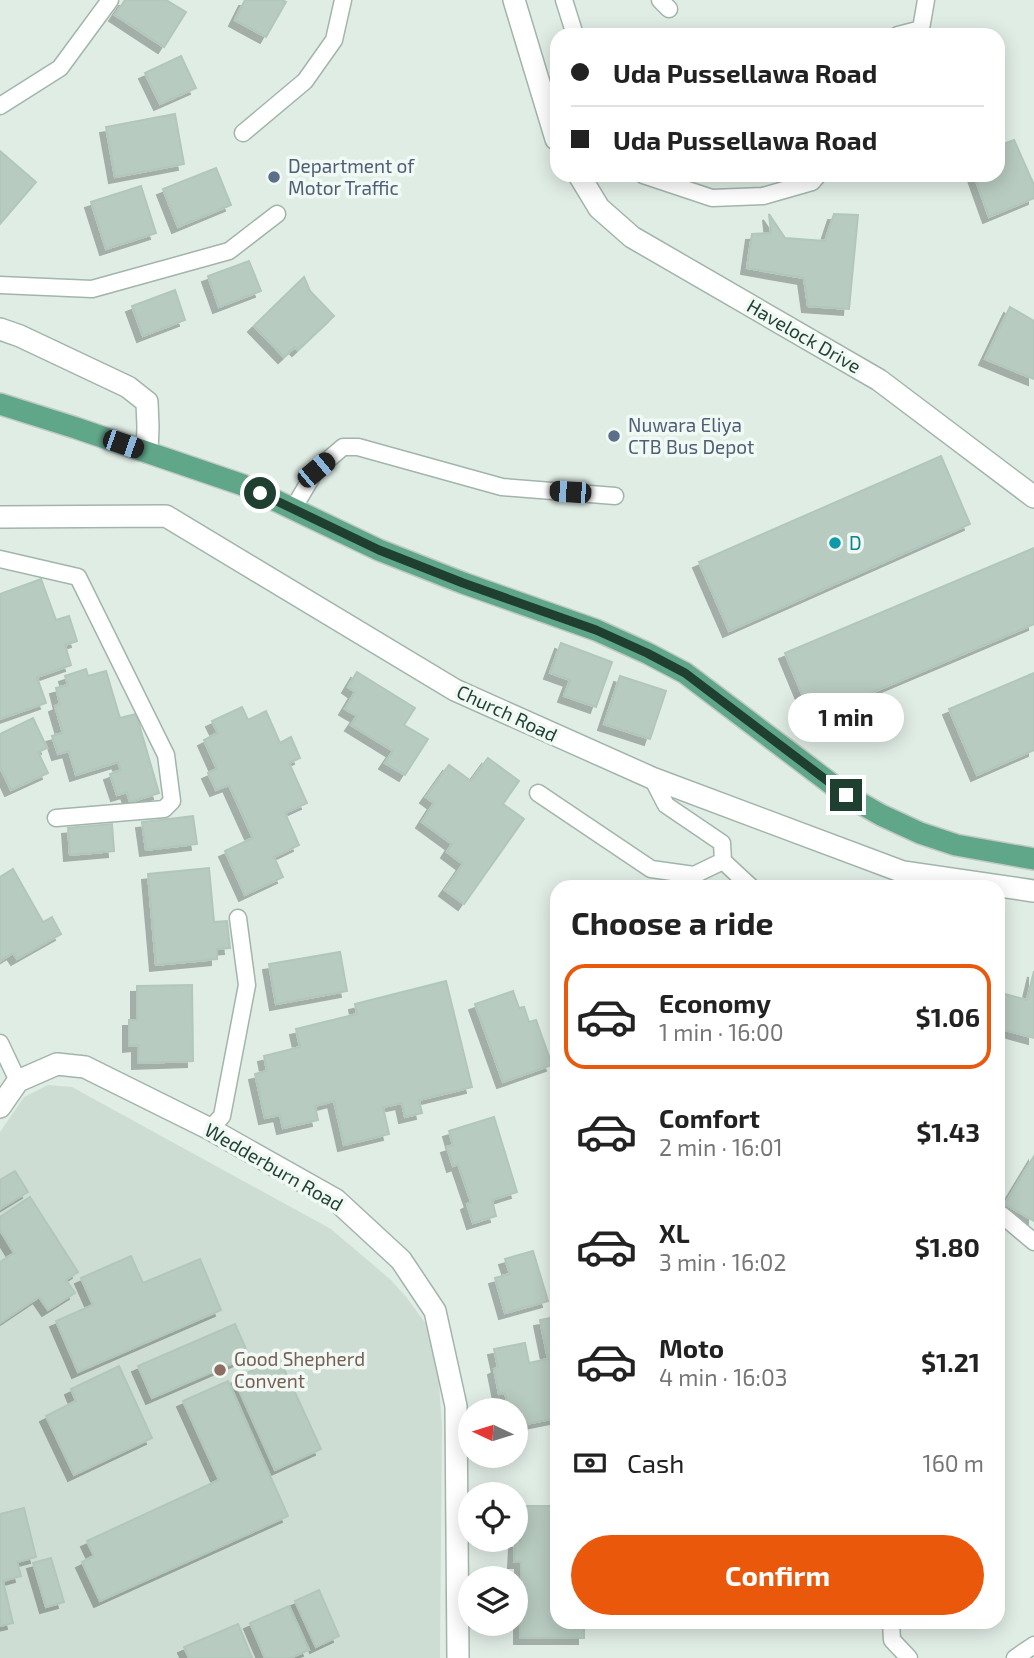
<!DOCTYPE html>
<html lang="en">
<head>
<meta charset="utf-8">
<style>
	body { margin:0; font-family:"Exo 2",sans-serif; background:#f6f6f6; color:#222; height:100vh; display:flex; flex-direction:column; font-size:26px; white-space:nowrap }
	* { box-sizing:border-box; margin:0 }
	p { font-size:23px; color:#767676 }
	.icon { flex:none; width:38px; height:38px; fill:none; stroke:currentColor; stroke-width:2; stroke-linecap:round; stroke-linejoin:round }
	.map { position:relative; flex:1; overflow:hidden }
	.details { position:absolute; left:550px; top:880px; width:455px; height:749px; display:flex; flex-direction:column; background:#fff; border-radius:21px; box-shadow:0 4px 18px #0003 }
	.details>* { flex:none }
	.banner { position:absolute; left:550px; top:28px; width:455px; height:154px; border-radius:21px; box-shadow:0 4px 18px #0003; display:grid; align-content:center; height:154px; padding:0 21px; background:#fff }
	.needle { width:46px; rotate:274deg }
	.buttons { position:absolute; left:458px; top:1398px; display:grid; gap:14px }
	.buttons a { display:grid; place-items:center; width:70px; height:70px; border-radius:50%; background:#fff; box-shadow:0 4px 18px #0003; font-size:35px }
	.end { position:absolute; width:32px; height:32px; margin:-16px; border:9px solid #1f3f31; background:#fff; box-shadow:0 0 0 4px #fff }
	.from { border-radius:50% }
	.bubble { position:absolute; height:49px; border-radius:24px; background:#fff; box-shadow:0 4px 18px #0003; font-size:23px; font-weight:700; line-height:49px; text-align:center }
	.car { position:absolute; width:21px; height:42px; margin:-21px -10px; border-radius:9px; box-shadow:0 0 5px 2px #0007; background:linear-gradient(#222 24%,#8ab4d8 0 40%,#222 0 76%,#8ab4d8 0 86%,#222 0) }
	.banner b { display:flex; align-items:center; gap:24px; height:66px; font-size:26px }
	.banner b+b { border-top:2px solid #e0e0e0 }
	.banner i { width:18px; height:18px; background:#222 }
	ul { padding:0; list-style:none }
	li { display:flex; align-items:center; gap:21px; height:105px; margin:0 14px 10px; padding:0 7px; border:4px solid transparent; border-radius:21px }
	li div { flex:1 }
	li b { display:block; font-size:26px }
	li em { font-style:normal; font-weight:700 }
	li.on { border-color:#ea580c }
	li>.icon { width:63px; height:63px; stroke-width:1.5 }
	h2 { padding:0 21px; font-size:32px; line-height:84px }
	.pay { display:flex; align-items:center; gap:18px; height:77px; padding:0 21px; font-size:26px }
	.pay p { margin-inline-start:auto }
	.action { display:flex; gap:14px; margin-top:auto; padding:14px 21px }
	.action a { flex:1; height:80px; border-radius:42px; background:#ea580c; color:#fff; font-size:28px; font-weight:700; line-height:80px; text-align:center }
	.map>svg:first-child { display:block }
</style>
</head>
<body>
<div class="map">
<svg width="1034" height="1658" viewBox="0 0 1034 1658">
	<defs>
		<filter id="shadow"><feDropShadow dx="-6" dy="6" stdDeviation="0" flood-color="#0004"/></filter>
	</defs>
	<rect width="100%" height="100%" fill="#e0ede5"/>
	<path fill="#ceddd4" d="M48,1085L72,1087L331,1229L391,1280L407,1298L426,1324L437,1352L442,1427L440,1658H0V1132L24,1097Z"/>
	<g fill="#b8cbc0" stroke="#b2c7bb" stroke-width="2" filter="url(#shadow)">
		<path d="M125,0H166L186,12L164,47L115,15Z"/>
		<path d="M245,0H282L286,2L266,37L235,20Z"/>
		<path d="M181,56L196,88L160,104L145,73Z"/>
		<path d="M175,114L184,164L115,177L106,127Z"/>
		<path d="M1014,140L1034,185V198L989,217L974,175H998V146Z"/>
		<path d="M0,151L36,182L0,224Z"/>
		<path d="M216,168L231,205L178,227L163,189Z"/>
		<path d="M141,186L156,233L106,249L91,202Z"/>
		<path d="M769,214L785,238L825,241L834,214L858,215L849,309L808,306L804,278L747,268L752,234L771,233Z"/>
		<path d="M249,261L261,291L219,307L208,276Z"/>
		<path d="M304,277L310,291L334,316L298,350L295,347L284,357L254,326Z"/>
		<path d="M175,290L185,320L143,336L132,306Z"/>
		<path d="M1010,307L1034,321V379L985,359Z"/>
		<path d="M941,456L970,524L729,631L699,562Z"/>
		<path d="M1034,548V624L812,718L785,653Z"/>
		<path d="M41,579L56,620L69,616L77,641L65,645L71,665L37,677L46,703L0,719V594Z"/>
		<path d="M561,643L612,662L596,707L564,696L570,680L550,673Z"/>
		<path d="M86,669L88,676L106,671L120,718L136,714L159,793L130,802L127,792L117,795L110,774L121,770L118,762L76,775L69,751L58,754L52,736L63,733L55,706L60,704L56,688L68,685L65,676Z"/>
		<path d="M357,672L415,708L404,725L428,739L405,775L385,763L393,751L351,725L357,716L345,709L355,692L348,687Z"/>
		<path d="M1034,673V750L977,775L949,709Z"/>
		<path d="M620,676L666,691L650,739L604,724Z"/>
		<path d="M242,707L248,720L266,711L280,743L291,737L300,758L289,763L307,803L285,813L299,845L274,857L283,877L245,895L225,851L253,838L229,785L216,790L208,773L217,769L204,740L218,733L212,721Z"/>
		<path d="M33,718L47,748L38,752L48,773L11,790L0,767V734Z"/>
		<path d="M488,758L519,781L503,804L524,819L464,904L445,890L463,864L447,852L452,844L422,822L434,803L426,797L449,765L471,781Z"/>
		<path d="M193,816L197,844L146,850L142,822Z"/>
		<path d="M112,824L114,851L70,855L68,828Z"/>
		<path d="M209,868L214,922L227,921L230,948L217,949V959L156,965L148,874Z"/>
		<path d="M13,869L43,922L52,917L61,934L17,959L13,953L0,961V877Z"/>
		<path d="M340,952L347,991L276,1004L269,964Z"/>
		<path d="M1034,971V1038L998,1028V992L1027,1000Z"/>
		<path d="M446,981L472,1087L419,1100L422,1113L405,1117L402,1103L383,1107L389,1134L344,1145L334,1101L315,1106L318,1120L283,1128L280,1115L265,1118L255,1074L267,1071L264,1056L300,1047L296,1029L357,1014L355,1004Z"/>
		<path d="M192,985L193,1061L138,1063V1045L129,1046V1020H137V986Z"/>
		<path d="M513,991L519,1008L524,1007L529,1022L536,1020L552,1065L503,1082L475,1004Z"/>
		<path d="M494,1117L517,1192L492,1200L496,1216L473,1223L467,1204L471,1202L458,1164L453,1166L447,1147L453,1145L449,1131Z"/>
		<path d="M1034,1156V1221L1005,1204Z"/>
		<path d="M15,1171L28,1192L0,1209V1180Z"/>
		<path d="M30,1197L78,1272L66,1280L75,1293L48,1310L39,1297L0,1323V1262L14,1253L0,1230V1217Z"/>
		<path d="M533,1251L548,1301L505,1313L495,1278L510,1274L505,1259Z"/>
		<path d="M131,1256L143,1283L200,1259L221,1310L78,1372L56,1321L93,1305L81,1278Z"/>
		<path d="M556,1317V1418L516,1426V1410H502L501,1407L508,1405L505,1393L499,1394L494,1369L498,1367L494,1349L525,1343L529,1363L548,1359L540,1320Z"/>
		<path d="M235,1324L249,1356L152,1398L138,1366Z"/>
		<path d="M279,1358L321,1449L275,1470L234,1379Z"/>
		<path d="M119,1366L152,1438L74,1475L46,1416L76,1401L71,1389Z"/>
		<path d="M228,1381L288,1516L100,1601L82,1562L94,1556L87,1541L219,1480L183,1401Z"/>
		<path d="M522,1506H556V1622H584V1638H520V1606L516,1605V1584H521V1562H514L515,1542H521Z"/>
		<path d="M24,1508L36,1557L17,1562L21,1576L3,1581L13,1623L0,1626V1514Z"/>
		<path d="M51,1558L64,1602L46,1607L33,1563Z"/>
		<path d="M319,1590L339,1636L316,1647L295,1601Z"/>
		<path d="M289,1606L309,1650L290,1658H265L250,1623Z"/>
		<path d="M238,1624L252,1658H189L184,1647Z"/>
	</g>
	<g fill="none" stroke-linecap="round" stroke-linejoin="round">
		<defs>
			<g id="service">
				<path d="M564,0L575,35"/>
				<path d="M660,0L669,9"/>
				<path d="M898,35L921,29L926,0"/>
				<path d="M0,106L60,68L110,0"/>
				<path d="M243,133L305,81L334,40L343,0"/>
				<path d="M643,175L712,198L763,196L812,182L818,175"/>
				<path d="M0,285L92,289L229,251L277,214"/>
				<path d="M293,509L316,470L343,447H358L502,487L615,496"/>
				<path d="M0,559L78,577L166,755L172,801L164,809L56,818"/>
				<path d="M538,793L651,869L694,875L723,861L722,843L666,805L652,778"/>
				<path d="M723,861L751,887"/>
				<path d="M0,1043L18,1081"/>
				<path d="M210,1129L222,1116L247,985L238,918"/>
				<path d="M1002,1215L1034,1242"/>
				<path d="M891,1622L892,1640L909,1658"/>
				<path d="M1015,1658L1034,1645"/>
			</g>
			<g id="minor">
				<path d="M514,0L556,139"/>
				<path d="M579,175L599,208L632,237L879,380L1034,497"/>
				<path d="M0,329L20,336L128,387L147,402L148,427L147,452"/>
				<path d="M0,517L166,516L455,690L652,778L903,872L1034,891"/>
				<path d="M0,1107L18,1081L57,1064L85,1067L210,1129L336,1200L401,1260L435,1311L456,1406L458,1658"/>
			</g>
			<path id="primary" d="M0,404L76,428L243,485L379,550L463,583L596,630L647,653L685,673L846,795L881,815L920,833L956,845L1034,859"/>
		</defs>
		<use href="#service" stroke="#a2b5ab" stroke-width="19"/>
		<use href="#minor" stroke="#a2b5ab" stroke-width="24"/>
		<use href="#primary" stroke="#c0c9c5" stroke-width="24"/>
		<use href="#service" stroke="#fff" stroke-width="16"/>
		<use href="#minor" stroke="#fff" stroke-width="21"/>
		<use href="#primary" stroke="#60a689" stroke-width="21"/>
	</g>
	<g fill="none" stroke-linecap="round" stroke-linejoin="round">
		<path stroke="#1f3f31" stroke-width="9" d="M260,493L379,550L463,583L596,630L647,653L685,673L846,795"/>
	</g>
	<g fill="#5c6f8a" stroke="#f1f9f4" stroke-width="2.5">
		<circle cx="274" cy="177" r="7"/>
		<circle cx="614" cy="436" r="7"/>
	</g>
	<circle fill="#0f9aa8" stroke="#f1f9f4" stroke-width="2.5" cx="835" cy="543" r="7"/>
	<circle fill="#8d6e63" stroke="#f1f9f4" stroke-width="2.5" cx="220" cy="1370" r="7"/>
	<g text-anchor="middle" stroke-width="7" stroke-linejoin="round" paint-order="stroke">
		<g font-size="19" fill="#4e5e75" stroke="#f1f9f4" text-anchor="start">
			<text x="288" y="173">Department of<tspan x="288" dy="22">Motor Traffic</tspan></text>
			<text x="628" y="432">Nuwara Eliya<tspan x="628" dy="22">CTB Bus Depot</tspan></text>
		</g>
		<g font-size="19" fill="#1f3f31" stroke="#f1f9f4">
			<text transform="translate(804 336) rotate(30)" y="7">Havelock Drive</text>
			<text transform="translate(507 713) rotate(25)" y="7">Church Road</text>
			<text transform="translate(274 1167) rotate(30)" y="7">Wedderburn Road</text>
		</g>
		<g font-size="19" fill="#0d838f" stroke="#f1f9f4" text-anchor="start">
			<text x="849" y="550">D</text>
		</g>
		<g font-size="19" fill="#785e54" stroke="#f1f9f4" text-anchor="start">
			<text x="234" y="1366">Good Shepherd<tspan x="234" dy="22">Convent</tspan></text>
		</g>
	</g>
</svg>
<div class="buttons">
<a><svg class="needle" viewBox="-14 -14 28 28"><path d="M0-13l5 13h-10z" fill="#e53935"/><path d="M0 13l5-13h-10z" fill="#767676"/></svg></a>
<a><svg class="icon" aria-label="locate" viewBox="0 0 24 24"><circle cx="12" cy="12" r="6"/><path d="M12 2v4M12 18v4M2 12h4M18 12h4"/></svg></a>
<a><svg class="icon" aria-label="layers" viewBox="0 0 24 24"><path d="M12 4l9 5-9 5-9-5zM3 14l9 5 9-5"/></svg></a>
</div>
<i class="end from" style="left:260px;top:493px"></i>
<i class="end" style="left:846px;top:795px"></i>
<div class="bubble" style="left:788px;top:693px;width:116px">1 min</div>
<i class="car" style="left:123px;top:444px;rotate:109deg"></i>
<i class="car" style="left:316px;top:470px;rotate:50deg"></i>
<i class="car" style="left:570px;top:492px;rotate:274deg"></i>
<div class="banner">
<b><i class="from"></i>Uda Pussellawa Road</b>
<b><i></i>Uda Pussellawa Road</b>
</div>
<section class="details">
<h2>Choose a ride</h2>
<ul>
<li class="on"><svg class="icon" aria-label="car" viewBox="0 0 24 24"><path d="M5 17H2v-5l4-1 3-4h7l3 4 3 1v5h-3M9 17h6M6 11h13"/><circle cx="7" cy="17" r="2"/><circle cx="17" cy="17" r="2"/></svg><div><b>Economy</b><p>1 min · 16:00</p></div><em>$1.06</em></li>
<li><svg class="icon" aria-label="car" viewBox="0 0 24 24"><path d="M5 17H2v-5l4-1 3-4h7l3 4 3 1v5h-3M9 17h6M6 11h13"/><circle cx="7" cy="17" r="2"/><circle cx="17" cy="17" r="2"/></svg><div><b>Comfort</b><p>2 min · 16:01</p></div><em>$1.43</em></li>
<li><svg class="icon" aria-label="car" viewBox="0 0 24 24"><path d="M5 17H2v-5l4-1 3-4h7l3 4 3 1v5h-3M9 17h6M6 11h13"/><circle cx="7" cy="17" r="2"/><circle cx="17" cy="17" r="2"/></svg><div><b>XL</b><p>3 min · 16:02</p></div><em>$1.80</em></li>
<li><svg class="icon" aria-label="car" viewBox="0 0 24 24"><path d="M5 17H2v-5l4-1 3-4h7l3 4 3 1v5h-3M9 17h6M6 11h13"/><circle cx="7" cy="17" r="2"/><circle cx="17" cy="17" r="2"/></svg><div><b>Moto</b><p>4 min · 16:03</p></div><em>$1.21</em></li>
</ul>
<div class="pay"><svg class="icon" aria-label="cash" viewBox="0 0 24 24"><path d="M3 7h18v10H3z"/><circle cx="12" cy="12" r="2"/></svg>Cash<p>160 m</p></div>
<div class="action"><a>Confirm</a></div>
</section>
</div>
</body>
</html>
